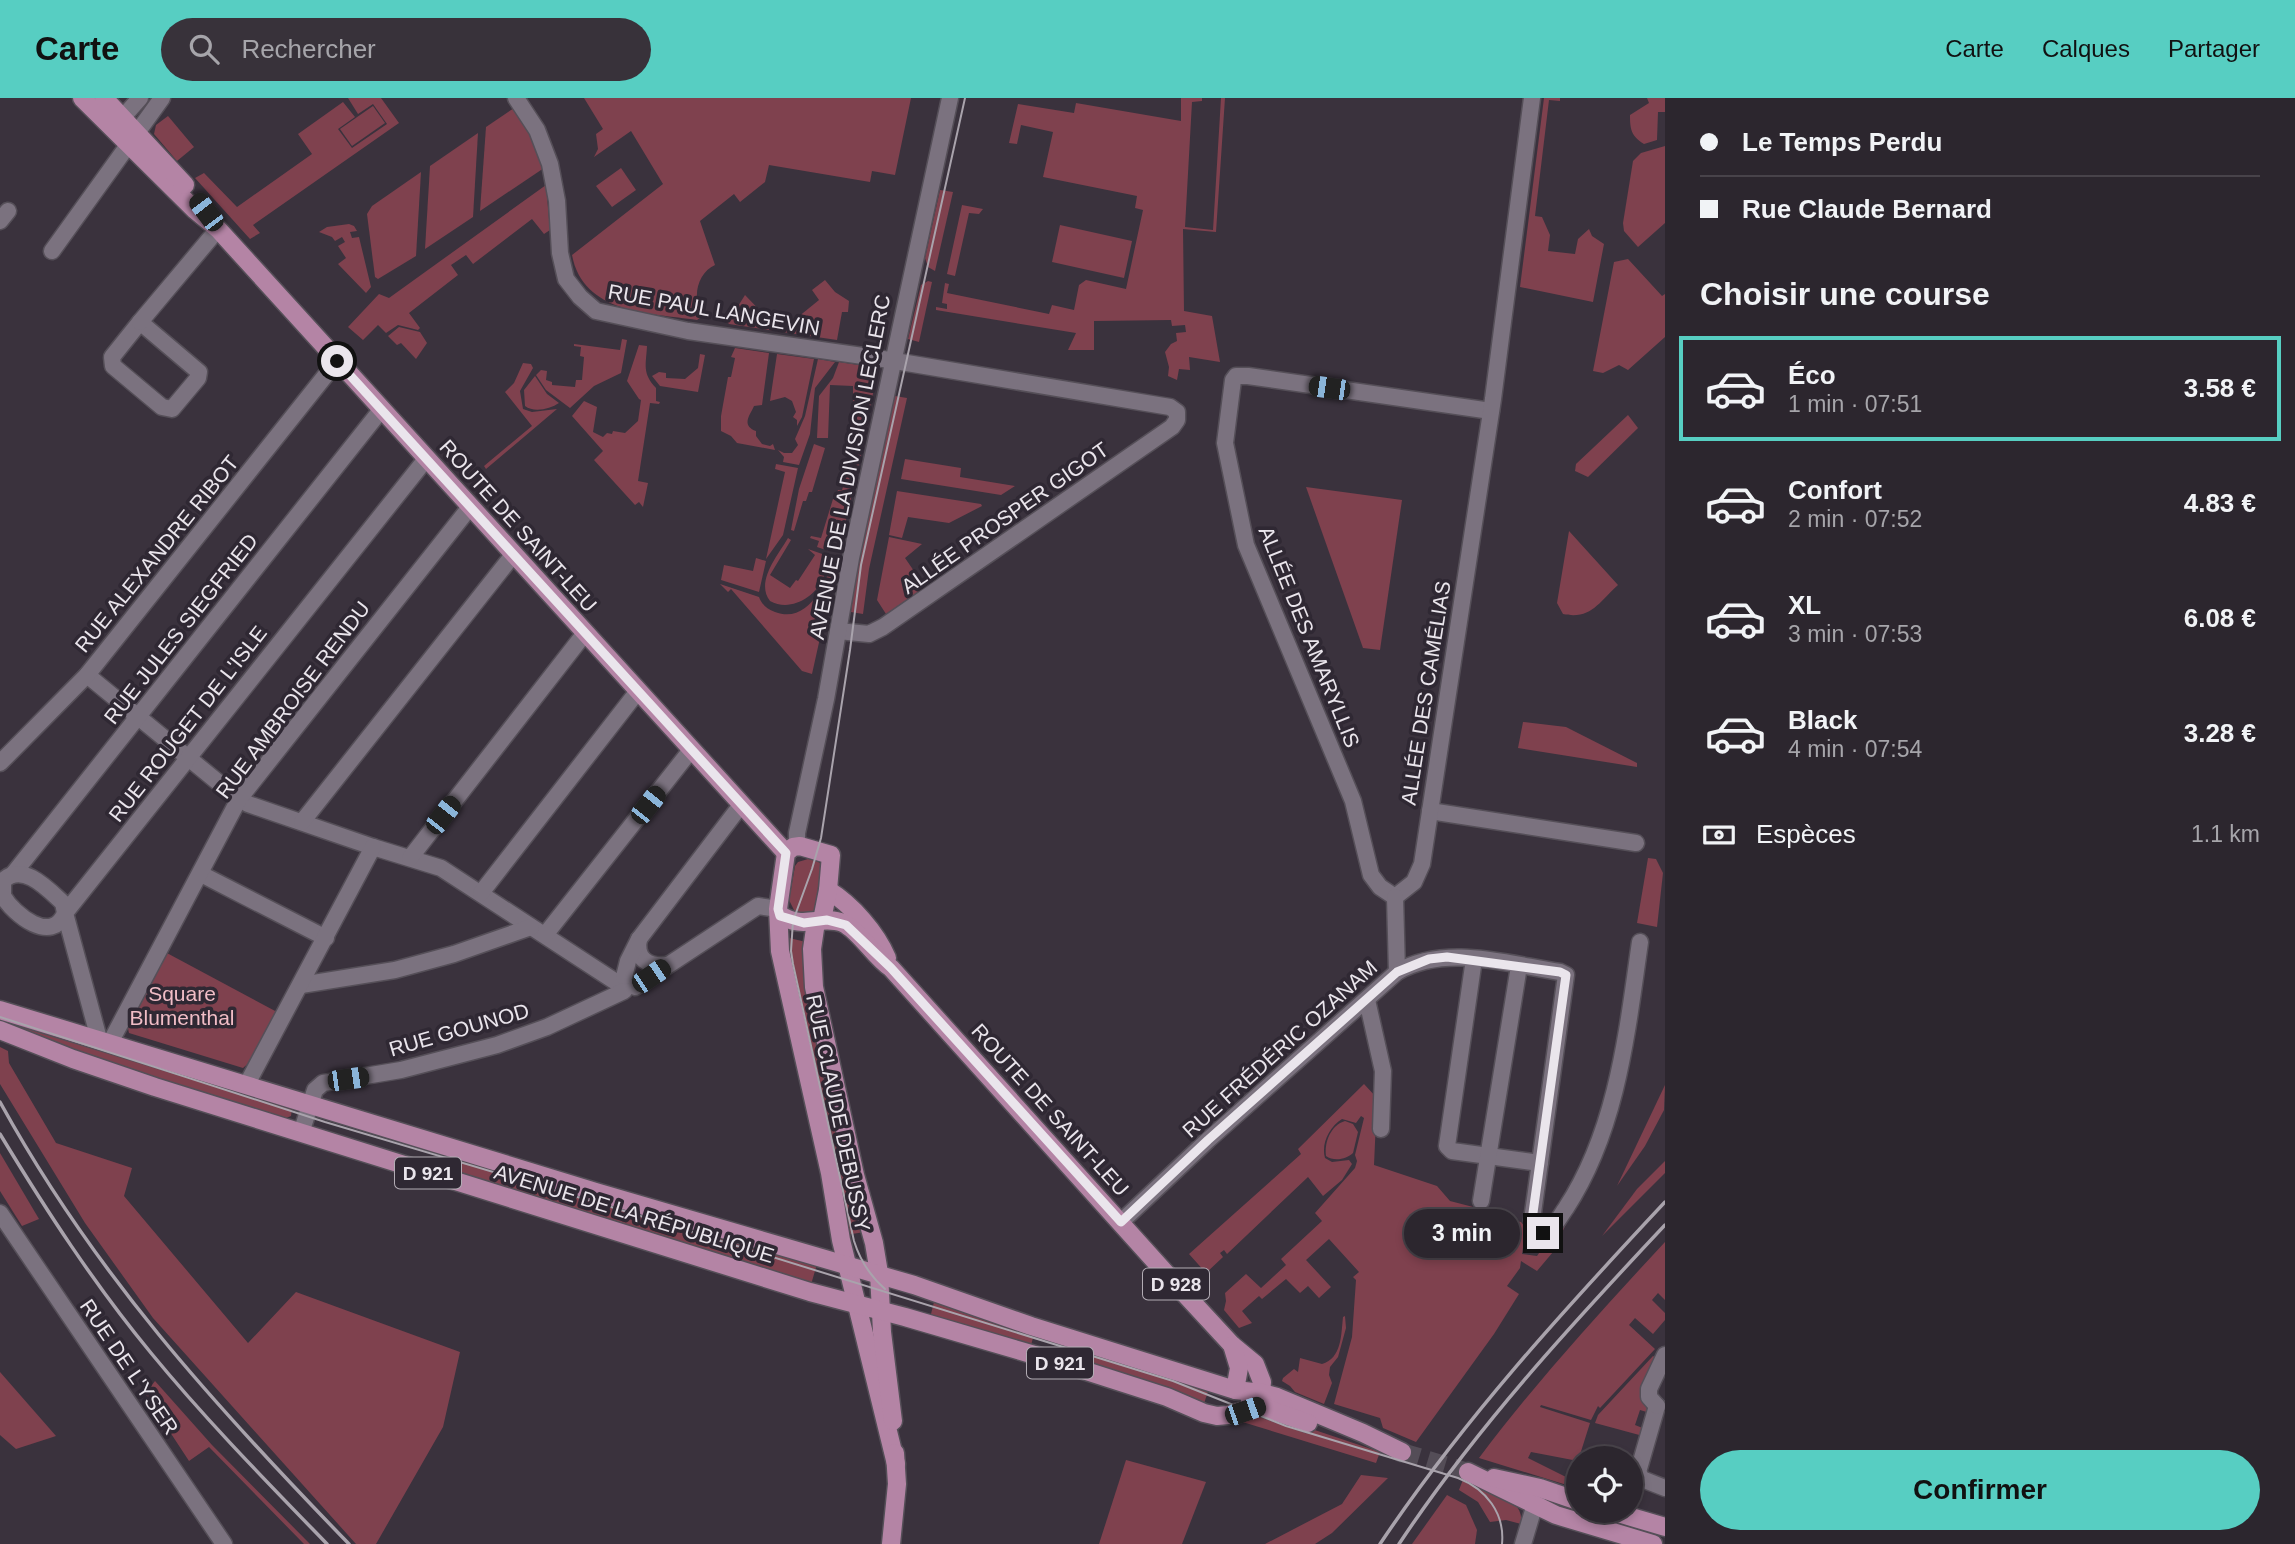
<!DOCTYPE html>
<html lang="fr">
<head>
<meta charset="utf-8">
<style>
	body { margin:0; font-family:Arial,sans-serif; background:#38323a; color:#f1f3f6; height:100vh; display:flex; flex-direction:column; font-size:26px; white-space:nowrap }
	* { box-sizing:border-box; margin:0 }
	p { font-size:23px; color:#a6a5aa }
	.icon { flex:none; width:38px; height:38px; fill:none; stroke:currentColor; stroke-width:2; stroke-linecap:round; stroke-linejoin:round }
	.map { position:relative; flex:1; overflow:hidden }
	.side { display:flex; flex-direction:column; background:#2c262e; width:630px }
	.side>* { flex:none }
	.banner { display:grid; align-content:center; height:154px; padding:0 35px; background:#2c262e }
	.buttons { position:absolute; left:1566px; top:1348px; display:grid; gap:14px }
	.buttons a { display:grid; place-items:center; width:77px; height:77px; border-radius:50%; background:#2c262e; box-shadow:0 4px 10px #0003,0 0 0 2px #48434a; font-size:35px }
	.end { position:absolute; width:32px; height:32px; margin:-16px; border:9px solid #eae5ec; background:#111; box-shadow:0 0 0 4px #111 }
	.from { border-radius:50% }
	.bubble { position:absolute; height:49px; border-radius:24px; background:#2c262e; box-shadow:0 4px 10px #0003,0 0 0 2px #48434a; font-size:23px; font-weight:700; line-height:49px; text-align:center }
	.car { position:absolute; width:21px; height:42px; margin:-21px -10px; border-radius:9px; box-shadow:0 0 5px 2px #0007; background:linear-gradient(#222 24%,#8ab4d8 0 40%,#222 0 76%,#8ab4d8 0 86%,#222 0) }
	.banner b { display:flex; align-items:center; gap:24px; height:66px; font-size:26px }
	.banner b+b { border-top:2px solid #48434a }
	.banner i { width:18px; height:18px; background:#f1f3f6 }
	ul { padding:0; list-style:none }
	li { display:flex; align-items:center; gap:21px; height:105px; margin:0 14px 10px; padding:0 21px; border:4px solid transparent; border-radius:0px }
	li div { flex:1 }
	li b { display:block; font-size:26px }
	li em { font-style:normal; font-weight:700 }
	li.current { border-color:#57cec2 }
	li>.icon { width:63px; height:63px; stroke-width:1.5 }
	h2 { padding:0 35px; font-size:32px; line-height:84px }
	.pay { display:flex; align-items:center; gap:18px; height:77px; padding:0 35px; font-size:26px }
	.pay p { margin-inline-start:auto }
	.action { display:flex; gap:14px; margin-top:auto; padding:14px 35px }
	.action a { flex:1; height:80px; border-radius:42px; background:#57cec2; color:#111; font-size:28px; font-weight:700; line-height:80px; text-align:center }
	header { display:flex; align-items:center; gap:42px; box-sizing:border-box; height:98px; padding:0 35px; background:#57cec2; color:#111 }
	header strong { font-size:33px }
	nav { display:flex; gap:38px; margin-inline-start:auto; font-size:24px }
	.search { width:490px; height:63px; background:#38323a; display:flex; align-items:center; gap:18px; box-sizing:border-box; padding:0 24px; border-radius:38px; color:#a6a5aa; font-size:26px }
	main { display:flex; flex:1; min-height:0 }
	.map>svg:first-child { display:block }
</style>
</head>
<body>
<header>
<strong>Carte</strong>
<div class="search"><svg class="icon" aria-label="search" viewBox="0 0 24 24"><circle cx="10" cy="10" r="6"/><path d="M15 15l6 6"/></svg>Rechercher</div>
<nav><a>Carte</a><a>Calques</a><a>Partager</a></nav>
</header>
<main>
<div class="map">
<svg width="1665" height="1446" viewBox="0 0 1665 1446">
	<rect width="100%" height="100%" fill="#3a323d"/>
	<g fill="#7f414e">
		<path d="M348,0H381L399,25L253,127L260,135L250,141L195,80L204,75L237,109L312,56L298,36L343,4L355,19L338,31L352,50L387,26L373,6L358,16Z"/>
		<path d="M584,0H911L895,77L872,73L870,84L769,67L765,84L740,104L734,96L700,123L715,167C701,173 694,191 698,206L706,216L697,222C650,215 583,216 572,157L663,86L631,33L594,59L598,51L596,36L603,31Z"/>
		<path d="M1181,0H1202V3L1192,4L1185,129L1213,132L1221,0H1225L1216,134L1183,131L1184,213L1212,218L1220,264L1189,259L1190,272L1179,271L1177,282L1168,278L1169,269L1165,254L1171,246L1177,243L1176,235L1186,234L1185,227L1172,228L1171,222L1094,223V252H1068L1076,235L936,212V209L947,211V206L942,205L945,185L949,186L947,195L1049,216L1052,207L1074,212L1079,187L1086,182L1126,191L1143,112L1135,110L1137,98L1043,79L1053,34L1021,27L1017,46L1009,45L1018,6L1074,15L1076,5L1181,23Z"/>
		<path d="M1544,0H1560V3L1549,2L1535,118L1542,119L1550,137L1548,153L1575,156L1578,141L1589,131L1592,138L1604,146L1593,204L1520,189Z"/>
		<path d="M1647,0H1665V14H1658L1657,42L1644,46C1631,38 1630,31 1630,17L1649,5Z"/>
		<path d="M373,8L385,25L352,48L340,31Z"/>
		<path d="M514,10L534,43L544,70L480,113L486,29Z"/>
		<path d="M168,18L194,49L177,63L154,36L156,27Z"/>
		<path d="M478,35L473,119L425,151L430,68Z"/>
		<path d="M1665,48V125L1638,149L1624,133L1623,125L1633,63L1641,55Z"/>
		<path d="M621,70L636,92L612,109L596,88Z"/>
		<path d="M421,74L416,158L378,181L375,179L367,116L372,108Z"/>
		<path d="M546,87L550,132L544,136L532,121L473,166L466,157L451,167L458,177L409,215L420,230L418,232L398,227L386,235L378,227L363,242L348,229L379,196L389,200Z"/>
		<path d="M940,92L953,94L935,173L928,169L925,160Z"/>
		<path d="M962,107L983,111L979,116L969,115L955,178L947,176Z"/>
		<path d="M349,126L354,128L357,133L350,134L352,140L359,139L371,189L366,195L338,166L346,160L338,148L345,144L342,139L335,143L332,139L319,134L327,129Z"/>
		<path d="M1060,127L1132,143L1124,180L1052,164Z"/>
		<path d="M1628,161L1662,198L1665,196V239L1628,272L1619,267L1603,275L1593,273L1614,164Z"/>
		<path d="M825,182L835,194L849,203L848,214H842L837,242L729,226L723,219L735,213L745,197L775,228H787L819,202L812,192Z"/>
		<path d="M928,183L932,184L919,244L908,241L921,187Z"/>
		<path d="M399,229L420,234L427,245L416,261L401,245L397,247L388,238Z"/>
		<path d="M622,241L627,242L621,275L594,288L570,310L546,292L536,277L541,272L547,273L546,282L552,284V287L575,289L576,282H582L584,259L580,258L581,249L574,248V246L620,252Z"/>
		<path d="M639,247L647,248C646,267 642,275 656,290V303L660,304L659,306L650,305L638,383L648,385L643,409L639,404L635,407L594,362L603,353L572,318L584,303L597,309L593,334L603,339L607,335L612,336L613,333L625,335L638,323L641,302L639,301L627,283Z"/>
		<path d="M735,250L769,255L762,307L754,308C751,316 740,327 756,333V338L762,346L770,348L773,346L775,352L737,345L731,338L721,333V318L728,279H731L735,260L731,259Z"/>
		<path d="M700,256L705,257L698,294L660,288L652,278L659,274L666,275V280L685,281L698,270Z"/>
		<path d="M777,256L814,261L802,319L797,328V322L793,319L796,314L792,303L785,299L770,303Z"/>
		<path d="M818,261L835,264L815,290L810,336L799,367L783,364L784,359L778,352L784,355H792L798,347L795,341L805,318Z"/>
		<path d="M839,264L872,269L877,276L861,354L845,351L854,350V345L845,344L846,341H856L857,304L853,303V288L830,287L828,340H817L819,298L833,280Z"/>
		<path d="M523,265L531,266L533,270L520,293L523,311L532,314L557,311L486,371L484,368L532,328L505,294L514,285Z"/>
		<path d="M535,278L547,296L559,305C550,311 534,315 525,308L524,292Z"/>
		<path d="M895,298L907,300L869,471L863,516L851,514L856,476Z"/>
		<path d="M1628,317L1638,330L1588,379L1575,373L1576,366Z"/>
		<path d="M814,346L825,350L812,394H809L806,403H803L794,433L791,432L799,391Z"/>
		<path d="M844,354L861,357L841,444L831,442L829,453L817,449L819,443L810,440L811,438L821,440L833,401H835L838,392H842L853,357Z"/>
		<path d="M905,361L961,370L960,379L1015,388L1001,397L901,381Z"/>
		<path d="M776,366L798,370L783,437L766,461L785,374L775,371Z"/>
		<path d="M1306,389L1402,402L1380,552L1363,550Z"/>
		<path d="M897,393L981,406L982,408L949,425L908,419L902,440L889,437Z"/>
		<path d="M1569,433L1618,487C1599,504 1591,522 1563,516L1557,505Z"/>
		<path d="M889,439L922,446L905,460L925,489L886,516L877,502Z"/>
		<path d="M788,440L791,442L770,477L790,490L796,482L798,483L815,457L808,451L828,458C827,465 826,474 823,481C814,500 790,514 770,503C755,484 778,457 788,440Z"/>
		<path d="M834,458L838,459L812,576L802,573L731,491L728,494L720,486L759,499C762,507 767,511 775,514C809,527 827,483 834,458Z"/>
		<path d="M756,460L766,463L759,494L721,482L724,467L753,473Z"/>
		<path d="M1523,624L1566,629L1637,665V669L1518,650Z"/>
		<path d="M1648,760L1656,761L1663,775L1657,829L1637,825Z"/>
		<path d="M808,761L817,763L824,768L816,811L810,816L795,814L789,802L795,768L798,764Z"/>
		<path d="M785,839L806,844L865,1134L845,1137Z"/>
		<path d="M165,854L277,914L251,963L243,970L129,935L127,926Z"/>
		<path d="M0,916L292,1010L291,1018L281,1022L0,929Z"/>
		<path d="M0,949L8,953L9,965L56,1045L132,1070L124,1098L248,1245L296,1194L460,1254L443,1329L376,1446H356L153,1220L85,1125L0,986Z"/>
		<path d="M1364,986L1377,1000L1374,1067L1437,1088L1450,1103L1477,1110L1481,1117L1521,1124L1526,1130L1522,1156L1537,1158L1580,1096L1553,1154L1537,1173L1521,1163L1520,1170L1507,1188L1519,1196L1494,1236L1416,1344L1383,1330L1380,1320L1334,1306L1352,1239L1356,1182L1353,1179L1359,1174L1329,1141L1306,1162L1331,1189L1319,1200L1308,1188L1300,1195L1286,1181L1262,1201L1259,1198L1242,1213L1252,1225L1239,1230L1224,1212L1226,1203L1225,1195L1246,1176L1261,1190L1286,1167L1281,1161L1322,1123L1315,1115L1355,1070L1357,1063L1355,1057L1364,1020L1361,1018L1356,1025L1342,1021C1329,1029 1321,1046 1325,1060L1332,1064L1349,1062L1352,1066L1342,1082L1323,1098L1308,1079L1227,1156L1224,1152L1220,1155L1223,1159L1206,1175L1189,1156L1301,1056L1298,1051Z"/>
		<path d="M1665,987L1664,1012L1645,1048L1617,1088Z"/>
		<path d="M1345,1023L1353,1026L1358,1034L1353,1055C1347,1061 1334,1064 1326,1058C1324,1044 1331,1027 1345,1023Z"/>
		<path d="M448,1053L817,1166L810,1190L441,1075Z"/>
		<path d="M0,1055L39,1121L22,1128L0,1093Z"/>
		<path d="M1665,1063V1075L1602,1138L1637,1091Z"/>
		<path d="M1665,1144V1202L1658,1195L1652,1202L1665,1215V1222L1653,1236L1635,1220L1629,1227L1655,1251L1600,1310L1598,1308L1591,1322L1541,1307L1540,1309L1590,1325L1578,1363L1531,1354L1528,1360L1572,1382L1570,1388L1479,1360C1536,1284 1600,1214 1665,1144Z"/>
		<path d="M935,1200L1034,1236L1030,1251L930,1220Z"/>
		<path d="M1345,1218L1346,1230L1338,1259L1330,1269L1329,1277L1332,1285L1324,1306L1295,1294L1290,1288L1282,1283L1283,1280L1294,1271L1298,1274L1300,1260L1322,1266C1342,1260 1341,1237 1343,1219Z"/>
		<path d="M1089,1253L1209,1290L1203,1309L1084,1267Z"/>
		<path d="M1653,1258L1655,1259L1640,1289L1644,1292L1650,1315L1640,1312L1635,1327L1645,1331L1643,1338L1595,1325L1598,1317Z"/>
		<path d="M0,1274L56,1338L16,1351L0,1337Z"/>
		<path d="M155,1283L212,1347L310,1446H304L209,1349L189,1363L145,1296Z"/>
		<path d="M1256,1318H1267L1297,1326L1380,1354L1376,1365L1236,1322Z"/>
		<path d="M1126,1362L1206,1384L1182,1446H1099Z"/>
		<path d="M1361,1377L1388,1380L1332,1435L1315,1446H1265L1342,1406Z"/>
		<path d="M1464,1379C1484,1389 1526,1399 1521,1426L1506,1422L1490,1424L1478,1404L1459,1392Z"/>
		<path d="M1447,1397L1466,1407L1477,1432L1475,1446H1412Z"/>
	</g>
	<g fill="none" stroke-linecap="round" stroke-linejoin="round">
		<path stroke="#544d57" stroke-width="18" stroke-dasharray="18 9" stroke-linecap="butt" d="M1402,1354L1468,1374"/>
		<defs>
			<g id="minor">
				<path d="M516,0L537,32L550,66L557,103L560,155L566,181L580,199L596,213L688,233L877,260L1170,309L1177,314V322L1172,329L883,529L869,536L838,533"/>
				<path d="M116,27L140,0"/>
				<path d="M0,123L8,113"/>
				<path d="M52,153L162,0"/>
				<path d="M140,224L199,274L198,280L172,311L162,309L113,268L112,259Z"/>
				<path d="M140,224L218,131"/>
				<path d="M87,577L219,685L248,706L373,749L441,770L619,886"/>
				<path d="M0,665L87,577L337,263"/>
				<path d="M1430,713L1636,745"/>
				<path d="M302,724L513,457"/>
				<path d="M797,748V735L826,601L851,460L950,0"/>
				<path d="M410,760L585,535"/>
				<path d="M14,775L381,312"/>
				<path d="M201,776L326,840"/>
				<path d="M481,795L638,593"/>
				<path d="M1395,799L1380,789L1371,777L1353,703L1246,447L1225,345L1233,282L1236,278H1248L1491,313"/>
				<path d="M1395,799L1414,784L1422,766L1493,301L1532,0"/>
				<path d="M1395,799L1397,874"/>
				<path d="M545,837L691,652"/>
				<path d="M639,841C635,861 648,869 667,867"/>
				<path d="M1474,861L1447,1048L1452,1053L1540,1065"/>
				<path d="M624,879L628,863L639,841L741,707"/>
				<path d="M301,887L395,872L454,856L531,829"/>
				<path d="M635,889L758,808L778,811"/>
				<path d="M1367,902L1383,973L1381,1031"/>
				<path d="M99,941L65,815L63,805C48,791 22,763 3,783V798C14,817 52,847 65,815L426,361"/>
				<path d="M110,945L239,701L470,409"/>
				<path d="M247,986L373,749"/>
				<path d="M301,1035L315,992L323,985L401,972L497,947L547,929L624,893"/>
				<path d="M1481,1103L1519,868"/>
				<path d="M0,1115L224,1446"/>
				<path d="M1121,1124L1208,1042L1397,874C1446,846 1507,866 1560,874L1566,877L1532,1122L1535,1134C1551,1139 1558,1121 1566,1110C1617,1032 1627,935 1640,844"/>
				<path d="M1657,1308L1638,1374L1642,1381L1665,1390"/>
				<path d="M1657,1308L1649,1299V1291L1665,1257"/>
				<path d="M1523,1446L1538,1396"/>
			</g>
			<g id="major">
				<path d="M82,0L195,112L218,131L786,755"/>
				<path d="M104,0L185,87"/>
				<path d="M828,792C852,807 876,834 887,860"/>
				<path d="M779,816C802,833 822,816 843,825C860,833 874,859 891,870L1171,1181L1232,1247L1255,1266L1262,1284L1260,1304"/>
				<path d="M822,822L828,792L831,757L800,748L793,749L786,755L778,811L780,853L830,1075L841,1142L896,1366"/>
				<path d="M816,824L812,851L814,889L855,1077L874,1145L879,1175L882,1234L893,1323"/>
				<path d="M0,912L596,1094L914,1187L1031,1228L1235,1292L1263,1295L1277,1299L1363,1335L1402,1354"/>
				<path d="M0,932L73,961L155,989L810,1194L905,1219L1055,1263L1167,1299L1204,1315L1217,1318L1228,1317L1259,1308"/>
				<path d="M1232,1247L1239,1270L1235,1292"/>
				<path d="M1250,1302L1259,1308L1308,1325"/>
				<path d="M1468,1374L1556,1417L1653,1446"/>
				<path d="M1494,1380L1540,1390L1578,1403"/>
				<path d="M1608,1412L1665,1429"/>
				<path d="M891,1446L897,1386L895,1355"/>
			</g>
		</defs>
		<use href="#minor" stroke="#554f58" stroke-width="19"/>
		<use href="#major" stroke="#554f58" stroke-width="21"/>
		<use href="#minor" stroke="#7b727f" stroke-width="16"/>
		<use href="#major" stroke="#b484a5" stroke-width="18"/>
		<g stroke="#a9a3ac" stroke-width="2">
			<path d="M0,919L325,1024L611,1109L1173,1283L1286,1328L1458,1380C1486,1391 1505,1415 1502,1446"/>
			<path d="M885,1191C870,1178 860,1162 854,1143L793,866L791,853L793,823L812,771L821,740L850,552L861,467L965,0"/>
		</g>
		<g stroke="#a9a3ac" stroke-width="3.5">
			<path d="M0,1004C94,1175 214,1307 349,1446"/>
			<path d="M0,1036C46,1112 94,1186 151,1255C206,1322 267,1384 327,1446"/>
			<path d="M1380,1446C1463,1322 1563,1213 1665,1104"/>
			<path d="M1399,1446C1476,1330 1570,1228 1665,1127"/>
		</g>
	</g>
	<g fill="none" stroke-linecap="round" stroke-linejoin="round">
		<path stroke="#eae5ec" stroke-width="9" d="M337,263L786,755L778,811L780,818L804,825L827,822L846,827L891,870L1121,1124L1208,1042L1397,874L1429,861L1447,859L1560,874L1566,877L1532,1122L1535,1134L1543,1135"/>
	</g>
	<g text-anchor="middle" stroke-width="7" stroke-linejoin="round" paint-order="stroke">
		<g fill="#2f2833" stroke="#b2acb4" stroke-width="2">
			<rect x="395" y="1059.5" width="66" height="31" rx="5"/>
			<rect x="1143" y="1170.5" width="66" height="31" rx="5"/>
			<rect x="1027" y="1249.5" width="66" height="31" rx="5"/>
		</g>
		<g font-size="19" font-weight="bold" fill="#eae5ec">
			<text x="428" y="1082">D 921</text>
			<text x="1176" y="1193">D 928</text>
			<text x="1060" y="1272">D 921</text>
		</g>
		<g font-size="21" fill="#eae5ec" stroke="#2f2833">
			<text transform="translate(714 212) rotate(10)" y="7">RUE PAUL LANGEVIN</text>
			<text transform="translate(850 369) rotate(-79)" y="7">AVENUE DE LA DIVISION LECLERC</text>
			<text transform="translate(1005 420) rotate(-35)" y="7">ALLÉE PROSPER GIGOT</text>
			<text transform="translate(518 428) rotate(48)" y="7">ROUTE DE SAINT-LEU</text>
			<text transform="translate(157 456) rotate(-51)" y="7">RUE ALEXANDRE RIBOT</text>
			<text transform="translate(181 531) rotate(-52)" y="7">RUE JULES SIEGFRIED</text>
			<text transform="translate(1309 539) rotate(68)" y="7">ALLÉE DES AMARYLLIS</text>
			<text transform="translate(1426 595) rotate(-81)" y="7">ALLÉE DES CAMÉLIAS</text>
			<text transform="translate(293 602) rotate(-53)" y="7">RUE AMBROISE RENDU</text>
			<text transform="translate(188 626) rotate(-52)" y="7">RUE ROUGET DE L'ISLE</text>
			<text transform="translate(459 932) rotate(-16)" y="7">RUE GOUNOD</text>
			<text transform="translate(1280 951) rotate(-42)" y="7">RUE FRÉDÉRIC OZANAM</text>
			<text transform="translate(1050 1012) rotate(48)" y="7">ROUTE DE SAINT-LEU</text>
			<text transform="translate(838 1015) rotate(78)" y="7">RUE CLAUDE DEBUSSY</text>
			<text transform="translate(634 1116) rotate(17)" y="7">AVENUE DE LA RÉPUBLIQUE</text>
			<text transform="translate(129 1269) rotate(56)" y="7">RUE DE L'YSER</text>
		</g>
		<g font-size="21" fill="#f1bdc6" stroke="#2f2833">
			<text x="182" y="903">Square<tspan x="182" dy="24">Blumenthal</tspan></text>
		</g>
	</g>
</svg>
<div class="buttons">
<a><svg class="icon" aria-label="locate" viewBox="0 0 24 24"><circle cx="12" cy="12" r="6"/><path d="M12 2v4M12 18v4M2 12h4M18 12h4"/></svg></a>
</div>
<i class="end from" style="left:337px;top:263px"></i>
<i class="end" style="left:1543px;top:1135px"></i>
<div class="bubble" style="left:1404px;top:1111px;width:116px">3 min</div>
<i class="car" style="left:206px;top:114px;rotate:323deg"></i>
<i class="car" style="left:1329px;top:290px;rotate:278deg"></i>
<i class="car" style="left:648px;top:707px;rotate:38deg"></i>
<i class="car" style="left:443px;top:717px;rotate:38deg"></i>
<i class="car" style="left:651px;top:878px;rotate:56deg"></i>
<i class="car" style="left:348px;top:981px;rotate:82deg"></i>
<i class="car" style="left:1245px;top:1313px;rotate:71deg"></i>
</div>
<section class="side">
<div class="banner">
<b><i class="from"></i>Le Temps Perdu</b>
<b><i></i>Rue Claude Bernard</b>
</div>
<h2>Choisir une course</h2>
<ul>
<li class="current"><svg class="icon" aria-label="car" viewBox="0 0 24 24"><path d="M5 17H2v-5l4-1 3-4h7l3 4 3 1v5h-3M9 17h6M6 11h13"/><circle cx="7" cy="17" r="2"/><circle cx="17" cy="17" r="2"/></svg><div><b>Éco</b><p>1 min · 07:51</p></div><em>3.58 €</em></li>
<li><svg class="icon" aria-label="car" viewBox="0 0 24 24"><path d="M5 17H2v-5l4-1 3-4h7l3 4 3 1v5h-3M9 17h6M6 11h13"/><circle cx="7" cy="17" r="2"/><circle cx="17" cy="17" r="2"/></svg><div><b>Confort</b><p>2 min · 07:52</p></div><em>4.83 €</em></li>
<li><svg class="icon" aria-label="car" viewBox="0 0 24 24"><path d="M5 17H2v-5l4-1 3-4h7l3 4 3 1v5h-3M9 17h6M6 11h13"/><circle cx="7" cy="17" r="2"/><circle cx="17" cy="17" r="2"/></svg><div><b>XL</b><p>3 min · 07:53</p></div><em>6.08 €</em></li>
<li><svg class="icon" aria-label="car" viewBox="0 0 24 24"><path d="M5 17H2v-5l4-1 3-4h7l3 4 3 1v5h-3M9 17h6M6 11h13"/><circle cx="7" cy="17" r="2"/><circle cx="17" cy="17" r="2"/></svg><div><b>Black</b><p>4 min · 07:54</p></div><em>3.28 €</em></li>
</ul>
<div class="pay"><svg class="icon" aria-label="cash" viewBox="0 0 24 24"><path d="M3 7h18v10H3z"/><circle cx="12" cy="12" r="2"/></svg>Espèces<p>1.1 km</p></div>
<div class="action"><a>Confirmer</a></div>
</section>
</main>
</body>
</html>
